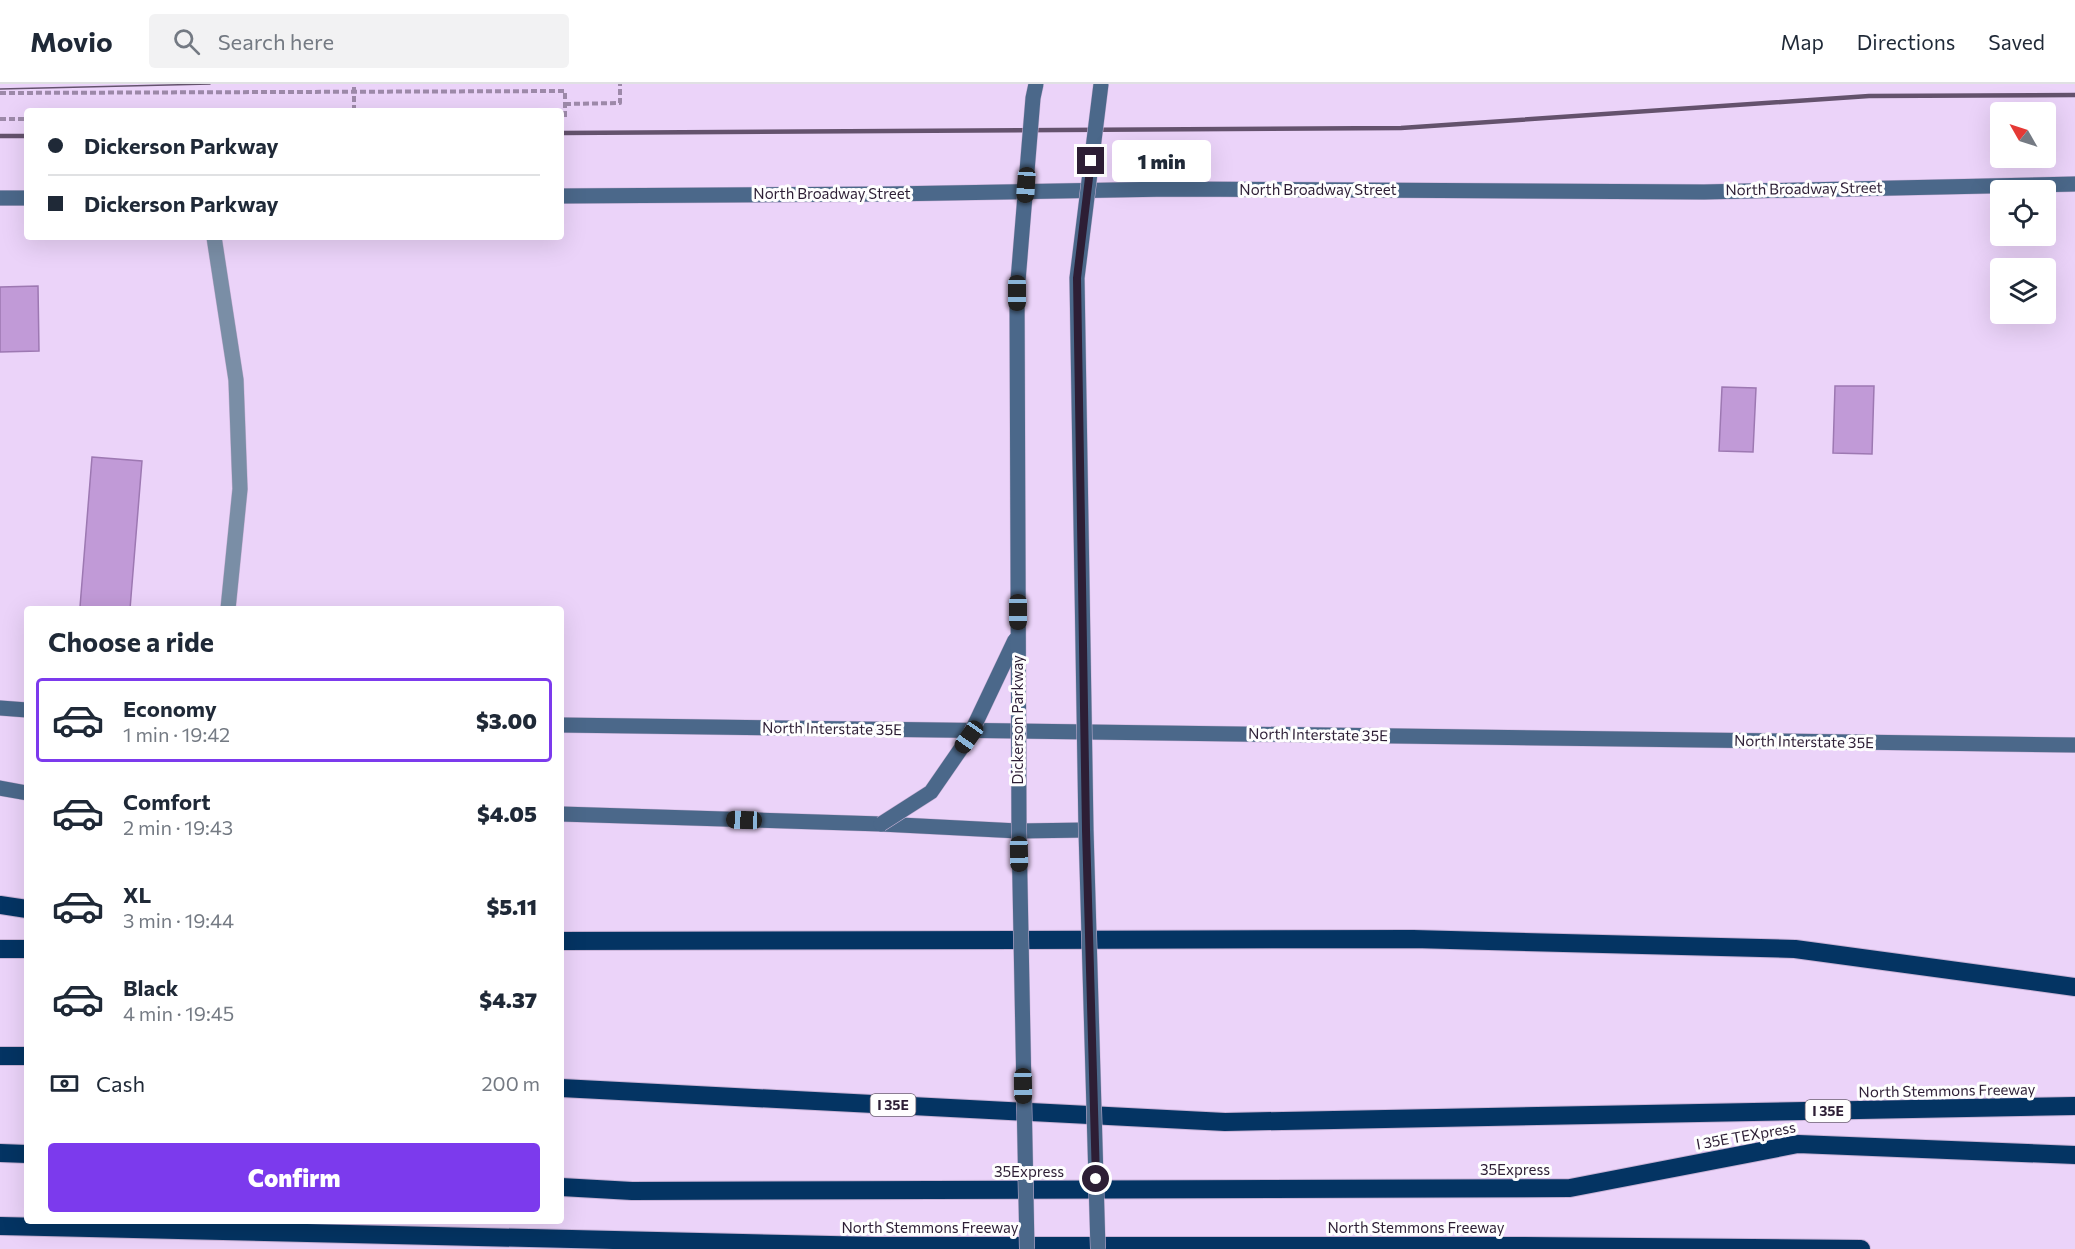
<!DOCTYPE html>
<html lang="en">
<head>
<meta charset="utf-8">
<style>
	body { margin:0; font-family:Commissioner,sans-serif; background:#f2f2f3; color:#1f2937; height:100vh; display:flex; flex-direction:column; font-size:22px; white-space:nowrap }
	* { box-sizing:border-box; margin:0 }
	p { font-size:20px; color:#747a83 }
	.icon { flex:none; width:33px; height:33px; fill:none; stroke:currentColor; stroke-width:2; stroke-linecap:round; stroke-linejoin:round }
	.map { position:relative; flex:1; overflow:hidden }
	.sheet { position:absolute; left:24px; top:522px; width:540px; height:618px; display:flex; flex-direction:column; background:#fff; border-radius:6px; box-shadow:0 6px 24px #0002 }
	.sheet>* { flex:none }
	.hud { position:absolute; left:24px; top:24px; width:540px; height:132px; border-radius:6px; box-shadow:0 6px 24px #0002; display:grid; align-content:center; height:132px; padding:0 24px; background:#fff }
	.needle { width:39px; rotate:309deg }
	.fabs { position:absolute; left:1990px; top:18px; display:grid; gap:12px }
	.fabs a { display:grid; place-items:center; width:66px; height:66px; border-radius:6px; background:#fff; box-shadow:0 6px 24px #0002; font-size:30px }
	.end { position:absolute; width:27px; height:27px; margin:-14px; border:8px solid #2d1e35; background:#fff; box-shadow:0 0 0 3px #fff }
	.from { border-radius:50% }
	.bubble { position:absolute; height:42px; border-radius:6px; background:#fff; box-shadow:0 6px 24px #0002; font-size:20px; font-weight:800; line-height:42px; text-align:center }
	.car { position:absolute; width:18px; height:36px; margin:-18px -9px; border-radius:8px; box-shadow:0 0 4px 2px #0007; background:linear-gradient(#222 24%,#8ab4d8 0 40%,#222 0 76%,#8ab4d8 0 86%,#222 0) }
	.hud b { display:flex; align-items:center; gap:21px; height:57px; font-size:22px }
	.hud b+b { border-top:2px solid #e0e1e3 }
	.hud i { width:15px; height:15px; background:#1f2937 }
	ul { padding:0; list-style:none }
	li { display:flex; align-items:center; gap:18px; height:84px; margin:0 12px 9px; padding:0 12px; border:3px solid transparent; border-radius:6px }
	li div { flex:1 }
	li b { display:block; font-size:22px }
	li em { font-style:normal; font-weight:800 }
	li.current { border-color:#7c3aed }
	li>.icon { width:54px; height:54px; stroke-width:1.5 }
	h2 { padding:0 24px; font-size:27px; line-height:72px }
	.pay { display:flex; align-items:center; gap:15px; height:66px; padding:0 24px; font-size:22px }
	.pay p { margin-inline-start:auto }
	.action { display:flex; gap:12px; margin-top:auto; padding:12px 24px }
	.action a { flex:1; height:69px; border-radius:6px; background:#7c3aed; color:#fff; font-size:24px; font-weight:800; line-height:69px; text-align:center }
	header { display:flex; align-items:center; gap:36px; box-sizing:border-box; height:84px; padding:0 30px; background:#fff; border-bottom:2px solid #e0e1e3 }
	header strong { font-size:28px }
	nav { display:flex; gap:33px; margin-inline-start:auto; font-size:21px }
	.search { width:420px; height:54px; background:#f2f2f3; display:flex; align-items:center; gap:15px; box-sizing:border-box; padding:0 21px; border-radius:6px; color:#747a83; font-size:22px }
	.map>svg:first-child { display:block }
</style>
</head>
<body>
<header>
<strong>Movio</strong>
<div class="search"><svg class="icon" aria-label="search" viewBox="0 0 24 24"><circle cx="10" cy="10" r="6"/><path d="M15 15l6 6"/></svg>Search here</div>
<nav><a>Map</a><a>Directions</a><a>Saved</a></nav>
</header>
<div class="map">
<svg width="2075" height="1165" viewBox="0 0 2075 1165">
	<rect width="100%" height="100%" fill="#ebd3f9"/>
	<g fill="#c19ad7" stroke="#9d78b2" stroke-width="1.5">
		<path d="M38,202L39,267L0,268V203Z"/>
		<path d="M1835,302H1874L1872,370L1833,369Z"/>
		<path d="M1722,303L1756,304L1753,368L1719,367Z"/>
		<path d="M92,373L142,377L130,525L80,523Z"/>
	</g>
	<g fill="none" stroke-linecap="round" stroke-linejoin="round">
		<defs>
			<path id="lane" d="M214,153L236,296L240,405L228,525"/>
			<g id="secondary">
				<path d="M561,112L889,110L1170,105L1704,108L2075,100"/>
				<path d="M0,114H27"/>
				<path d="M0,624L27,626"/>
				<path d="M561,641L2075,661"/>
				<path d="M0,704L27,709"/>
				<path d="M561,730L881,740L1019,747L1086,746"/>
			</g>
			<g id="highway">
				<path d="M0,821L27,825"/>
				<path d="M561,857L1413,855L1795,865L2075,903"/>
				<path d="M0,865H27"/>
				<path d="M0,972H27"/>
				<path d="M561,1004L1225,1038L2075,1022"/>
				<path d="M0,1069L27,1070"/>
				<path d="M561,1103L632,1107L1570,1104L1798,1060L2075,1071"/>
				<path d="M0,1142L876,1162H1524L1861,1165"/>
			</g>
		</defs>
		<use href="#lane" stroke="#c9b2d6" stroke-width="16"/>
		<use href="#secondary" stroke="#c9b2d6" stroke-width="16"/>
		<use href="#highway" stroke="#c9b2d6" stroke-width="20"/>
		<g stroke="#9d89a9" stroke-width="4" stroke-dasharray="6 3" stroke-linecap="butt">
			<path d="M0,9L565,7V33H561"/>
			<path d="M565,20L620,19V0"/>
			<path d="M354,27V0"/>
			<path d="M0,35H27"/>
		</g>
		<use href="#lane" stroke="#7a8ea6" stroke-width="15"/>
		<use href="#secondary" stroke="#4b688a" stroke-width="15"/>
		<use href="#highway" stroke="#043463" stroke-width="18"/>
		<path stroke="#64526d" stroke-width="1.5" d="M0,5L210,0"/>
		<g stroke="#64526d" stroke-width="4.5">
			<path d="M561,49L1401,44L1869,12L2075,11"/>
			<path d="M0,52H27"/>
		</g>
		<defs>
			<g id="secondary-bridge">
				<path d="M881,740L931,708L969,653L1015,556"/>
				<path d="M1027,1165L1019,747L1017,209L1033,14L1036,0"/>
				<path d="M1098,1165L1086,746L1077,194L1101,0"/>
			</g>
		</defs>
		<use href="#secondary-bridge" stroke="#c9b2d6" stroke-width="16" stroke-linecap="butt"/>
		<use href="#secondary-bridge" stroke="#4b688a" stroke-width="15"/>
	</g>
	<g fill="none" stroke-linecap="round" stroke-linejoin="round">
		<path stroke="#2d1e35" stroke-width="8" d="M1091,77L1077,194L1086,746L1096,1095"/>
	</g>
	<g text-anchor="middle" stroke-width="6" stroke-linejoin="round" paint-order="stroke">
		<g fill="#fefefe" stroke="#6c6171" stroke-width="1.5">
			<rect x="870.5" y="1010" width="45" height="22" rx="4.5"/>
			<rect x="1805.5" y="1016" width="45" height="22" rx="4.5"/>
		</g>
		<g font-size="14" font-weight="bold" fill="#2d1e35">
			<text x="893" y="1026">I 35E</text>
			<text x="1828" y="1032">I 35E</text>
		</g>
		<g font-size="15" fill="#2d1e35" stroke="#fefefe">
			<text transform="translate(1804 105) rotate(-1)" y="5">North Broadway Street</text>
			<text x="1318" y="111">North Broadway Street</text>
			<text x="832" y="115">North Broadway Street</text>
			<text transform="translate(1018 636) rotate(-90)" y="5">Dickerson Parkway</text>
			<text transform="translate(832 645) rotate(1)" y="5">North Interstate 35E</text>
			<text transform="translate(1318 651) rotate(1)" y="5">North Interstate 35E</text>
			<text transform="translate(1804 658) rotate(1)" y="5">North Interstate 35E</text>
			<text transform="translate(1947 1007) rotate(-1)" y="5">North Stemmons Freeway</text>
			<text transform="translate(1746 1052) rotate(-10)" y="5">I 35E TEXpress</text>
			<text x="1515" y="1091">35Express</text>
			<text x="1029" y="1093">35Express</text>
			<text x="930" y="1149">North Stemmons Freeway</text>
			<text x="1416" y="1149">North Stemmons Freeway</text>
		</g>
	</g>
</svg>
<div class="fabs">
<a><svg class="needle" viewBox="-14 -14 28 28"><path d="M0-13l5 13h-10z" fill="#e53935"/><path d="M0 13l5-13h-10z" fill="#747a83"/></svg></a>
<a><svg class="icon" aria-label="locate" viewBox="0 0 24 24"><circle cx="12" cy="12" r="6"/><path d="M12 2v4M12 18v4M2 12h4M18 12h4"/></svg></a>
<a><svg class="icon" aria-label="layers" viewBox="0 0 24 24"><path d="M12 4l9 5-9 5-9-5zM3 14l9 5 9-5"/></svg></a>
</div>
<i class="end from" style="left:1096px;top:1095px"></i>
<i class="end" style="left:1091px;top:77px"></i>
<div class="bubble" style="left:1112px;top:56px;width:99px">1 min</div>
<i class="car" style="left:1026px;top:101px;rotate:184deg"></i>
<i class="car" style="left:1017px;top:209px;rotate:180deg"></i>
<i class="car" style="left:1018px;top:528px;rotate:180deg"></i>
<i class="car" style="left:969px;top:653px;rotate:215deg"></i>
<i class="car" style="left:744px;top:736px;rotate:272deg"></i>
<i class="car" style="left:1019px;top:770px;rotate:179deg"></i>
<i class="car" style="left:1023px;top:1002px;rotate:179deg"></i>
<div class="hud">
<b><i class="from"></i>Dickerson Parkway</b>
<b><i></i>Dickerson Parkway</b>
</div>
<section class="sheet">
<h2>Choose a ride</h2>
<ul>
<li class="current"><svg class="icon" aria-label="car" viewBox="0 0 24 24"><path d="M5 17H2v-5l4-1 3-4h7l3 4 3 1v5h-3M9 17h6M6 11h13"/><circle cx="7" cy="17" r="2"/><circle cx="17" cy="17" r="2"/></svg><div><b>Economy</b><p>1 min · 19:42</p></div><em>$3.00</em></li>
<li><svg class="icon" aria-label="car" viewBox="0 0 24 24"><path d="M5 17H2v-5l4-1 3-4h7l3 4 3 1v5h-3M9 17h6M6 11h13"/><circle cx="7" cy="17" r="2"/><circle cx="17" cy="17" r="2"/></svg><div><b>Comfort</b><p>2 min · 19:43</p></div><em>$4.05</em></li>
<li><svg class="icon" aria-label="car" viewBox="0 0 24 24"><path d="M5 17H2v-5l4-1 3-4h7l3 4 3 1v5h-3M9 17h6M6 11h13"/><circle cx="7" cy="17" r="2"/><circle cx="17" cy="17" r="2"/></svg><div><b>XL</b><p>3 min · 19:44</p></div><em>$5.11</em></li>
<li><svg class="icon" aria-label="car" viewBox="0 0 24 24"><path d="M5 17H2v-5l4-1 3-4h7l3 4 3 1v5h-3M9 17h6M6 11h13"/><circle cx="7" cy="17" r="2"/><circle cx="17" cy="17" r="2"/></svg><div><b>Black</b><p>4 min · 19:45</p></div><em>$4.37</em></li>
</ul>
<div class="pay"><svg class="icon" aria-label="cash" viewBox="0 0 24 24"><path d="M3 7h18v10H3z"/><circle cx="12" cy="12" r="2"/></svg>Cash<p>200 m</p></div>
<div class="action"><a>Confirm</a></div>
</section>
</div>
</body>
</html>
